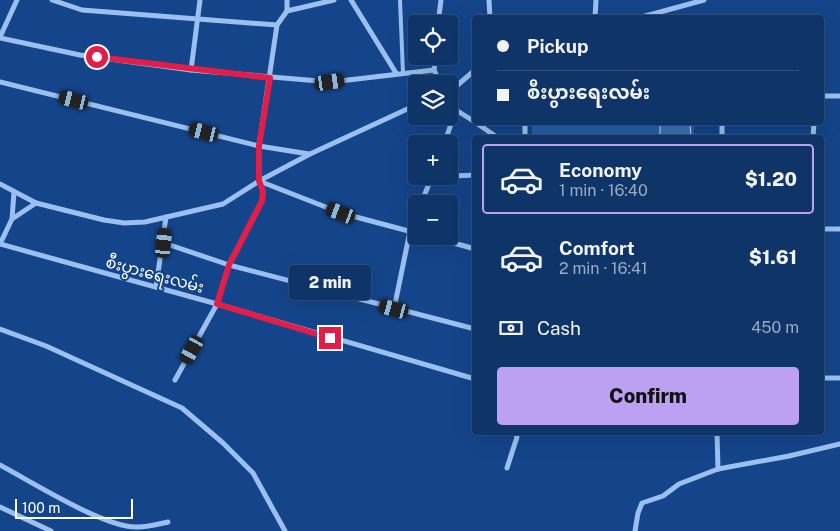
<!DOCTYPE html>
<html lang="en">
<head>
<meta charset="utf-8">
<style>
	body { margin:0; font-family:"Public Sans","Noto Sans Myanmar",sans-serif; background:#183c6e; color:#f1f3f6; height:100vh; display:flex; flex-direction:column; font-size:19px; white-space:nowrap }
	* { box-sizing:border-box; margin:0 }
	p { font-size:16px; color:#9baac0 }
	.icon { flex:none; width:28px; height:28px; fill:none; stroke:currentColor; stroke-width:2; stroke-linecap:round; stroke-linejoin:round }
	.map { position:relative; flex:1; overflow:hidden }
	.details { position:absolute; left:472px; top:135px; width:352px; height:300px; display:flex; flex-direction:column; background:#0f3468; border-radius:5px; box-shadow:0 5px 20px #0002,0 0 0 1px #2f4f7c }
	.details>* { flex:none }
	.banner { position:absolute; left:472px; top:15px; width:352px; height:110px; border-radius:5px; box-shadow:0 5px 20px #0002,0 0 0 1px #2f4f7c; display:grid; align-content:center; height:110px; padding:0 25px; background:#0f3468 }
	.tools { position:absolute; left:408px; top:15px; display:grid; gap:10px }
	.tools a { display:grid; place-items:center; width:50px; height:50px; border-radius:5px; background:#0f3468; box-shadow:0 5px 20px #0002,0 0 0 1px #2f4f7c; font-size:25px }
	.scale { position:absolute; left:15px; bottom:12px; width:118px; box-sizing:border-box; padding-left:5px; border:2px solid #fff; border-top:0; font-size:14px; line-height:18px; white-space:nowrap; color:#fff; -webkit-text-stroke:4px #14458a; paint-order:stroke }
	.end { position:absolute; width:22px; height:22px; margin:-11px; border:6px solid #e11d48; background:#fff; box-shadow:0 0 0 2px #fff }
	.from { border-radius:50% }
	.bubble { position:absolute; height:35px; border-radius:5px; background:#0f3468; box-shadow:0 5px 20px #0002,0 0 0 1px #2f4f7c; font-size:16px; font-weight:800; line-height:35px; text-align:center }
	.car { position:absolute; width:15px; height:30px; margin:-15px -8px; border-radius:6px; box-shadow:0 0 4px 1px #0007; background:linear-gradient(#222 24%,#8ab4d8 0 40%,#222 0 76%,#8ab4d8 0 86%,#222 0) }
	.banner b { display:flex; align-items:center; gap:18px; height:48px; font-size:19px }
	.banner b+b { border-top:1px solid #2f4f7c }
	.banner i { width:12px; height:12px; background:#f1f3f6 }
	ul { padding:9px 0 0; list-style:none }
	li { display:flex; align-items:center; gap:15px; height:70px; margin:0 10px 8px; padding:0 15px; border:2px solid transparent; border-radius:5px }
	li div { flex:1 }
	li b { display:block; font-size:19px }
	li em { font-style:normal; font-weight:800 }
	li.on { border-color:#bca0f2 }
	li>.icon { width:45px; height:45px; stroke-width:1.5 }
	.pay { display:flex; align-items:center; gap:12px; height:55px; padding:0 25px; font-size:19px }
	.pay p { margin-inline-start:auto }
	.cta { display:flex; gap:10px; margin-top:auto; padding:10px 25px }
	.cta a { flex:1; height:58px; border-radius:5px; background:#bca0f2; color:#111; font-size:20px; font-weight:800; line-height:58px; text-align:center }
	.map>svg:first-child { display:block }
</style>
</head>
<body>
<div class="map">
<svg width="840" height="531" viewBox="0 0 840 531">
	<rect width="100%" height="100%" fill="#14458a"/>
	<rect fill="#265fa9" x="532" y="123" width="162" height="14"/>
	<path fill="#3d70b3" stroke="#c2dbfb" d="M660,122H690L691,138H660Z"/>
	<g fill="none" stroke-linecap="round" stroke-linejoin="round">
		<path stroke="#9bc0f0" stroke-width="4" d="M400,0L403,73"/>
		<g stroke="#9bc0f0" stroke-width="5">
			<path d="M52,0L82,10L277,25"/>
			<path d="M351,0L396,73"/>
			<path d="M489,0L490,18"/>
			<path d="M287,11L334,0"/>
			<path d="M595,18L596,0"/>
			<path d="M638,18L704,0"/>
			<path d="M438,24L441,0"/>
			<path d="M0,37L17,0"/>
			<path d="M0,38L80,55L191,70L331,82L434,70"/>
			<path d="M436,56L434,70L441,84"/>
			<path d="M191,70L200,0"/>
			<path d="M0,82L259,146L309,154"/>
			<path d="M449,89H453L475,70"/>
			<path d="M822,96H840"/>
			<path d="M456,110L475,122"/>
			<path d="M475,122L498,138"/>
			<path d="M525,122V138"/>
			<path d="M722,138V122"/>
			<path d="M813,138L814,122"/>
			<path d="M444,144L456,110L453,89"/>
			<path d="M432,177L475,175"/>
			<path d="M259,181L341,213L416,233"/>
			<path d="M0,184L36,203L104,220L124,223L145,222L223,204L259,181L310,154L416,105"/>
			<path d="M421,204L432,176"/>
			<path d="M12,219L14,192"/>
			<path d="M822,229H840"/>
			<path d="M429,236L475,249"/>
			<path d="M164,243L229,265L475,329"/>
			<path d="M0,244L217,304L475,379"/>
			<path d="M0,244L12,219L36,203"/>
			<path d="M156,287L166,217"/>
			<path d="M394,309L410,231L416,215"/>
			<path d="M0,329L46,346L182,408L223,443L253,473L285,531"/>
			<path d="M822,378H840"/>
			<path d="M175,380L217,304L229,265L262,201L263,191L259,181V146L277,25L287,11V0"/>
			<path d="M717,432L718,469"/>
			<path d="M0,465C30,481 106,529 138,527C148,527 159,524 168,522"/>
			<path d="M507,468L517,437L515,432"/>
			<path d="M0,507L51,531"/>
			<path d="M635,531L638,513L642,503L663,496L679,484L718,469L789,456L840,444"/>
		</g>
	</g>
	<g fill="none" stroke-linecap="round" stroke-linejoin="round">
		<path stroke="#e11d48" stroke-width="6" d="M97,57L270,78L259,146V181L263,191L262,201L229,265L217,304L330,338"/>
	</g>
	<g text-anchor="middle" stroke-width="4" stroke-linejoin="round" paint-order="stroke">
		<g font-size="16" fill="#fff" stroke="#14458a">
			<text transform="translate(155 274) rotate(15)" y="6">စီးပွားရေးလမ်း</text>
		</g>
	</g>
</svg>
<div class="tools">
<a><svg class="icon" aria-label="locate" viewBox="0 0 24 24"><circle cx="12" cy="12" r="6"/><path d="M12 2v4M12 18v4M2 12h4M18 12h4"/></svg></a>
<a><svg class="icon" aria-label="layers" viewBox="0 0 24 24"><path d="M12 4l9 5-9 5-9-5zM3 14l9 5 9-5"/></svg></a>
<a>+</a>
<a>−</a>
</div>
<div class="scale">100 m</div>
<i class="end from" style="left:97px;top:57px"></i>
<i class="end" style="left:330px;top:338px"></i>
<div class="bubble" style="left:289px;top:265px;width:82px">2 min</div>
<i class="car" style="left:330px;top:82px;rotate:82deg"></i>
<i class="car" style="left:74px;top:100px;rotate:284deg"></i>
<i class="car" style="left:204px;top:132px;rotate:284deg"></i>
<i class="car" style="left:341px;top:213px;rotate:291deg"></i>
<i class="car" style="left:164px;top:243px;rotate:6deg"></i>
<i class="car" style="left:394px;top:309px;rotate:285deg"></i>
<i class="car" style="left:192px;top:350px;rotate:209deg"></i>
<div class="banner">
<b><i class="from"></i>Pickup</b>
<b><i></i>စီးပွားရေးလမ်း</b>
</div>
<section class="details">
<ul>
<li class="on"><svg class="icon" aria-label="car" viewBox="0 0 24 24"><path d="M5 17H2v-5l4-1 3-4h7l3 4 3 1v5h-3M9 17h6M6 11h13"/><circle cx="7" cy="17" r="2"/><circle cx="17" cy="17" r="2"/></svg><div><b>Economy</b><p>1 min · 16:40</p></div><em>$1.20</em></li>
<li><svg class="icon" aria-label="car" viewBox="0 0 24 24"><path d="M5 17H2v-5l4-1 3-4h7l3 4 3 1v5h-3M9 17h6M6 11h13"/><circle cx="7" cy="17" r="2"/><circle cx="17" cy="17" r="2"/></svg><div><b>Comfort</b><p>2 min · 16:41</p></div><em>$1.61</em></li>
</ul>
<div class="pay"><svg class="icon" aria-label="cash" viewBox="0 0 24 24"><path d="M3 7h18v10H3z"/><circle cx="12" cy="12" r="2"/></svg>Cash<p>450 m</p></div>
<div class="cta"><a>Confirm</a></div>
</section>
</div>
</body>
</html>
